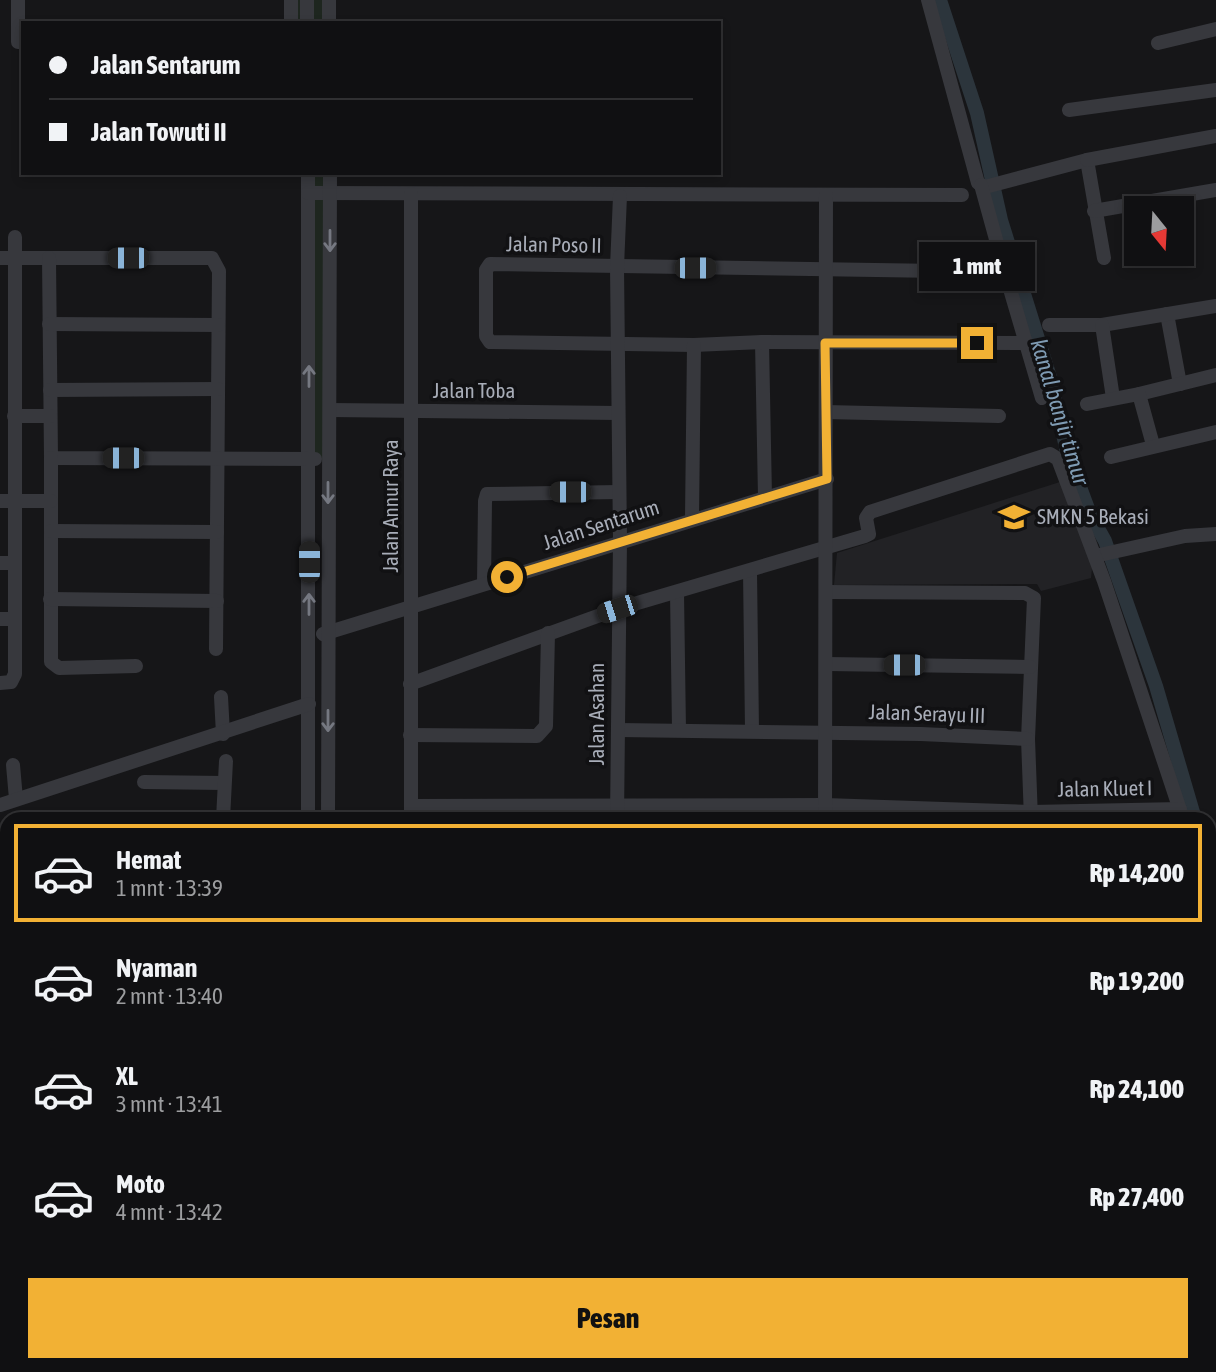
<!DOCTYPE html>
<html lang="id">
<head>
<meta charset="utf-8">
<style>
	body { margin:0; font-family:"Asap Condensed",sans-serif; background:#1e1e20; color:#f1f3f6; height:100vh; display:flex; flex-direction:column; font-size:26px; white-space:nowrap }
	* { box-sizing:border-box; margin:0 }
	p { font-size:23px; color:#9c9d9f }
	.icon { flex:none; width:38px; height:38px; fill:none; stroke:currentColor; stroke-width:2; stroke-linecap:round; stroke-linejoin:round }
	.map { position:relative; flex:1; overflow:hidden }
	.drawer { position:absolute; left:0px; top:812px; width:1216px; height:560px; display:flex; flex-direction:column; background:#101012; border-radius:21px 21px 0 0; box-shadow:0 4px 10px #0003,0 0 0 2px #303032 }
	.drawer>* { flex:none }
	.banner { position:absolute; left:21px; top:21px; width:700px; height:154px; border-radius:0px; box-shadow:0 4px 10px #0003,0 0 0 2px #303032; display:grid; align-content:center; height:154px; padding:0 28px; background:#101012 }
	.needle { width:46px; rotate:162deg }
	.controls { position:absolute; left:1124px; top:196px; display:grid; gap:14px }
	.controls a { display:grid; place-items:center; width:70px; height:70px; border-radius:0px; background:#101012; box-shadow:0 4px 10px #0003,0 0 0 2px #303032; font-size:35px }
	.end { position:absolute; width:32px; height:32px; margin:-16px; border:9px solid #f2b134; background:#111; box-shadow:0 0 0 4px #111 }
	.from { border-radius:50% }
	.bubble { position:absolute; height:49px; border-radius:0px; background:#101012; box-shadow:0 4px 10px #0003,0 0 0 2px #303032; font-size:23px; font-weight:800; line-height:49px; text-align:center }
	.car { position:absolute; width:21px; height:42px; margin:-21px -10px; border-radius:9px; box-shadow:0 0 5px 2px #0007; background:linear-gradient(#222 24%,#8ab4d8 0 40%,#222 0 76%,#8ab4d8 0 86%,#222 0) }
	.banner b { display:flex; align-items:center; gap:24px; height:66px; font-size:26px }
	.banner b+b { border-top:2px solid #303032 }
	.banner i { width:18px; height:18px; background:#f1f3f6 }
	ul { padding:12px 0 0; list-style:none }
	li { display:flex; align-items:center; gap:21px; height:98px; margin:0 14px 10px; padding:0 14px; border:4px solid transparent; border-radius:0px }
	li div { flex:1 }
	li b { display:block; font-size:26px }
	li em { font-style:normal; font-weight:800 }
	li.current { border-color:#f2b134 }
	li>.icon { width:63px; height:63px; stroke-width:1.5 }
	.button { display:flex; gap:14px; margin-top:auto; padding:14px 28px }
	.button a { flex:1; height:80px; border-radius:0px; background:#f2b134; color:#111; font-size:28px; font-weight:800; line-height:80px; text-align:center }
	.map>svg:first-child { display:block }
</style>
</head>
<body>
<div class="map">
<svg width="1216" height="1372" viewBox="0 0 1216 1372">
	<rect width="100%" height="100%" fill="#161618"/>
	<g fill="#222225">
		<path d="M1063,481L1093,558L1091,578L1041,591L1037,584L834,585L837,553Z"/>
		<path d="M481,1365H701V1372H486Z"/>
	</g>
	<g fill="#1e261f">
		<rect x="291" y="0" width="38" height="23"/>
		<path d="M308,173H330L328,459H308Z"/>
	</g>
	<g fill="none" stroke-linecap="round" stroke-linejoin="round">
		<g stroke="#2c353c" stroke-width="14">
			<path d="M940,0L977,113L1001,220L1050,377L1067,452L1090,514L1105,541L1156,686L1195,819"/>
			<path d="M1209,876L1216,896"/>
		</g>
		<g stroke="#37383d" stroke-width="14">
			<path d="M18,0V42H23"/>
			<path d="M329,0V23"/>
			<path d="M928,0L978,183L985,187L1087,160L1104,258"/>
			<path d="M291,23V0"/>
			<path d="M307,23V0"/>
			<path d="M1158,43L1216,29"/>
			<path d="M1069,110L1216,90"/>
			<path d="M1087,160L1216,136"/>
			<path d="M308,173V819"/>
			<path d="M981,185L1005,272"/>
			<path d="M308,193L962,195"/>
			<path d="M1094,211L1216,190"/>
			<path d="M0,258H212L219,271L216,649"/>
			<path d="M49,258L51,458L315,459"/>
			<path d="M1167,314L1180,384"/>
			<path d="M49,324L218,325"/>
			<path d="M1049,325H1102L1216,306"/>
			<path d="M1102,325L1113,398"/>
			<path d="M762,342L765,497"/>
			<path d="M1026,343L762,342L694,345L490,342L486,336V270L490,264L1005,272L1042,398"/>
			<path d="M50,390L218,389"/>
			<path d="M1139,394L1216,375"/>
			<path d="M1087,404L1139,394L1153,445"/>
			<path d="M330,410L618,413"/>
			<path d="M826,412L999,416"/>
			<path d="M14,416H50"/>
			<path d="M1111,457L1216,432"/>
			<path d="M51,458V662L59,668L136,666"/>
			<path d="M0,501H51"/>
			<path d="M692,518L694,345"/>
			<path d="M51,531L217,532"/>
			<path d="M1095,556L1185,536L1216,534"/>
			<path d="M0,563H15"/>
			<path d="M750,571L752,731"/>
			<path d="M484,584L485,501L487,494L619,492"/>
			<path d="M826,592L1025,593L1034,598L1028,739L1031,819"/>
			<path d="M677,593L679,730"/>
			<path d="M50,599L217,601"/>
			<path d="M0,619H14"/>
			<path d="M323,634L827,479"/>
			<path d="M827,664L1030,667"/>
			<path d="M0,683L11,682L15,674V237"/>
			<path d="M410,684L617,609L865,536L869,534L866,518L870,512L1050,454L1058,459L1104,581L1183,819"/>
			<path d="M221,697L223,734"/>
			<path d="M619,730L921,734L1028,739"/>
			<path d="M410,735L537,736L546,726L548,633"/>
			<path d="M13,765L16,799"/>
			<path d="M144,782L224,783"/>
			<path d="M0,805L309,704"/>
			<path d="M411,806L825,805L1031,812L1180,809"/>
			<path d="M223,819L226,761"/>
			<path d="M328,819L330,173"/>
			<path d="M411,819V194"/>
			<path d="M617,819L620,540L617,267L620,196"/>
			<path d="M825,819L826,195"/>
			<path d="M0,858L7,856"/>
			<path d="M1209,909L1216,941"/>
			<path d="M1209,954H1216"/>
			<path d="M1209,1026H1216"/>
			<path d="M0,1068H7"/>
			<path d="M0,1103H7"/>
			<path d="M0,1175L7,1174"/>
			<path d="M0,1247H7"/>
			<path d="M1209,1253L1214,1245L1216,1036"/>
			<path d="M0,1327H7"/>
			<path d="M1209,1348L1213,1339"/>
			<path d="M481,1365L486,1372"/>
			<path d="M822,1365V1372"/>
			<path d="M26,1372L27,1365"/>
			<path d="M137,1372L144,1365"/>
			<path d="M308,1372V1365"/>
			<path d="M324,1372V1365"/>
			<path d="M407,1372V1365"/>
			<path d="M701,1372V1365"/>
			<path d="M764,1372V1365"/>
			<path d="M1029,1372V1365"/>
			<path d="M1198,1372L1202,1365"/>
		</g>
	</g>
	<defs><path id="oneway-shaft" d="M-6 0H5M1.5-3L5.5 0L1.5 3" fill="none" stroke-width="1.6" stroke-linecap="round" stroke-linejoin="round" transform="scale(1.75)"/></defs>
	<g stroke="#757881">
		<use href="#oneway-shaft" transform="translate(330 241) rotate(90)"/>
		<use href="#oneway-shaft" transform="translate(309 376) rotate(-90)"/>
		<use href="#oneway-shaft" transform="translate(328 493) rotate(90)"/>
		<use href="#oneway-shaft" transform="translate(309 604) rotate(-90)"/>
		<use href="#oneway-shaft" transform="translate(328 721) rotate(90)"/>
	</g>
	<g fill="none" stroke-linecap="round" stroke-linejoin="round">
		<path stroke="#f2b134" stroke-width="9" d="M507,577L827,479L825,343H977"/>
	</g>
	<defs>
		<symbol id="school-bare" viewBox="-9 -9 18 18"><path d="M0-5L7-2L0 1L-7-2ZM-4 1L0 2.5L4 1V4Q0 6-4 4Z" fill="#f2b134" stroke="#111113" stroke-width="2.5" paint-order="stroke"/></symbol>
	</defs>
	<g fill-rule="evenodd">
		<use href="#school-bare" x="992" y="495" width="44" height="44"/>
	</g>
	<g text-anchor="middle" stroke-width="7" stroke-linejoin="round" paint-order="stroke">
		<g font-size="21" fill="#a8adb8" stroke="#111113">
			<text transform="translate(554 245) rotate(1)" y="7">Jalan Poso II</text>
			<text x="474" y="398">Jalan Toba</text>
			<text transform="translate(391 506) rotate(-90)" y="7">Jalan Annur Raya</text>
			<text transform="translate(601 525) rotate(-18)" y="7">Jalan Sentarum</text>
			<text transform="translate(597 714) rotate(-90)" y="7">Jalan Asahan</text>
			<text transform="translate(927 714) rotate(2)" y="7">Jalan Serayu III</text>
			<text transform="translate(1105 789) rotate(-1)" y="7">Jalan Kluet I</text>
		</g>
		<g font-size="21" fill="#a8adb8" stroke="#111113" text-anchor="start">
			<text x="1037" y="524">SMKN 5 Bekasi</text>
		</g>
		<g font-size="23" font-style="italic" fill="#7f9bb3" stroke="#111113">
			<text transform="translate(1060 412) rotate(73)" y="8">kanal banjir timur</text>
		</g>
	</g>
</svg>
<div class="controls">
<a><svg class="needle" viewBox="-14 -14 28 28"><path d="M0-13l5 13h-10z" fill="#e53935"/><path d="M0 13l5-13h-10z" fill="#9c9d9f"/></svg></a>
</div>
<i class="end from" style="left:507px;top:577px"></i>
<i class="end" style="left:977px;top:343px"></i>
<div class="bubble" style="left:919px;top:242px;width:116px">1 mnt</div>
<i class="car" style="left:128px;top:258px;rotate:270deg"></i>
<i class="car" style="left:695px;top:268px;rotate:90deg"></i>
<i class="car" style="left:123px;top:458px;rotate:270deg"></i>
<i class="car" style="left:570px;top:492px;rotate:270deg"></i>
<i class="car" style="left:309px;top:562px;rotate:0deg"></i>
<i class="car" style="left:617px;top:609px;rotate:252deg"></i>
<i class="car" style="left:904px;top:665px;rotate:270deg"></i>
<div class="banner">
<b><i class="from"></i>Jalan Sentarum</b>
<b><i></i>Jalan Towuti II</b>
</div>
<section class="drawer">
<ul>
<li class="current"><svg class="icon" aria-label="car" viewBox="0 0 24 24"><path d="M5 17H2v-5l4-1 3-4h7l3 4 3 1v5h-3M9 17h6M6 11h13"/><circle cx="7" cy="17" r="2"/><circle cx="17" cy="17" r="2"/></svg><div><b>Hemat</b><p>1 mnt · 13:39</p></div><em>Rp 14,200</em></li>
<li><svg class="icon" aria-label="car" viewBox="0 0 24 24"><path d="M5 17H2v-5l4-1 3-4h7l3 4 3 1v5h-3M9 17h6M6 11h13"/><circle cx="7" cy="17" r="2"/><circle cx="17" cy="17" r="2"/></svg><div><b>Nyaman</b><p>2 mnt · 13:40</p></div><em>Rp 19,200</em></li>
<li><svg class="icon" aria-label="car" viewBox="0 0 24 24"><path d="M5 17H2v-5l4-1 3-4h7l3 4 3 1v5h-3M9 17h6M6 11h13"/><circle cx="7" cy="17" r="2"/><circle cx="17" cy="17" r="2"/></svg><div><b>XL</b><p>3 mnt · 13:41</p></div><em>Rp 24,100</em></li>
<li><svg class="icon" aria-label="car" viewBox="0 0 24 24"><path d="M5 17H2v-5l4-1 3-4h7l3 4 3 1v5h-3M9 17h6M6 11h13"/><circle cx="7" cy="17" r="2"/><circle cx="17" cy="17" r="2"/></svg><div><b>Moto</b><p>4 mnt · 13:42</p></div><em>Rp 27,400</em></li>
</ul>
<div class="button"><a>Pesan</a></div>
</section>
</div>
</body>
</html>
